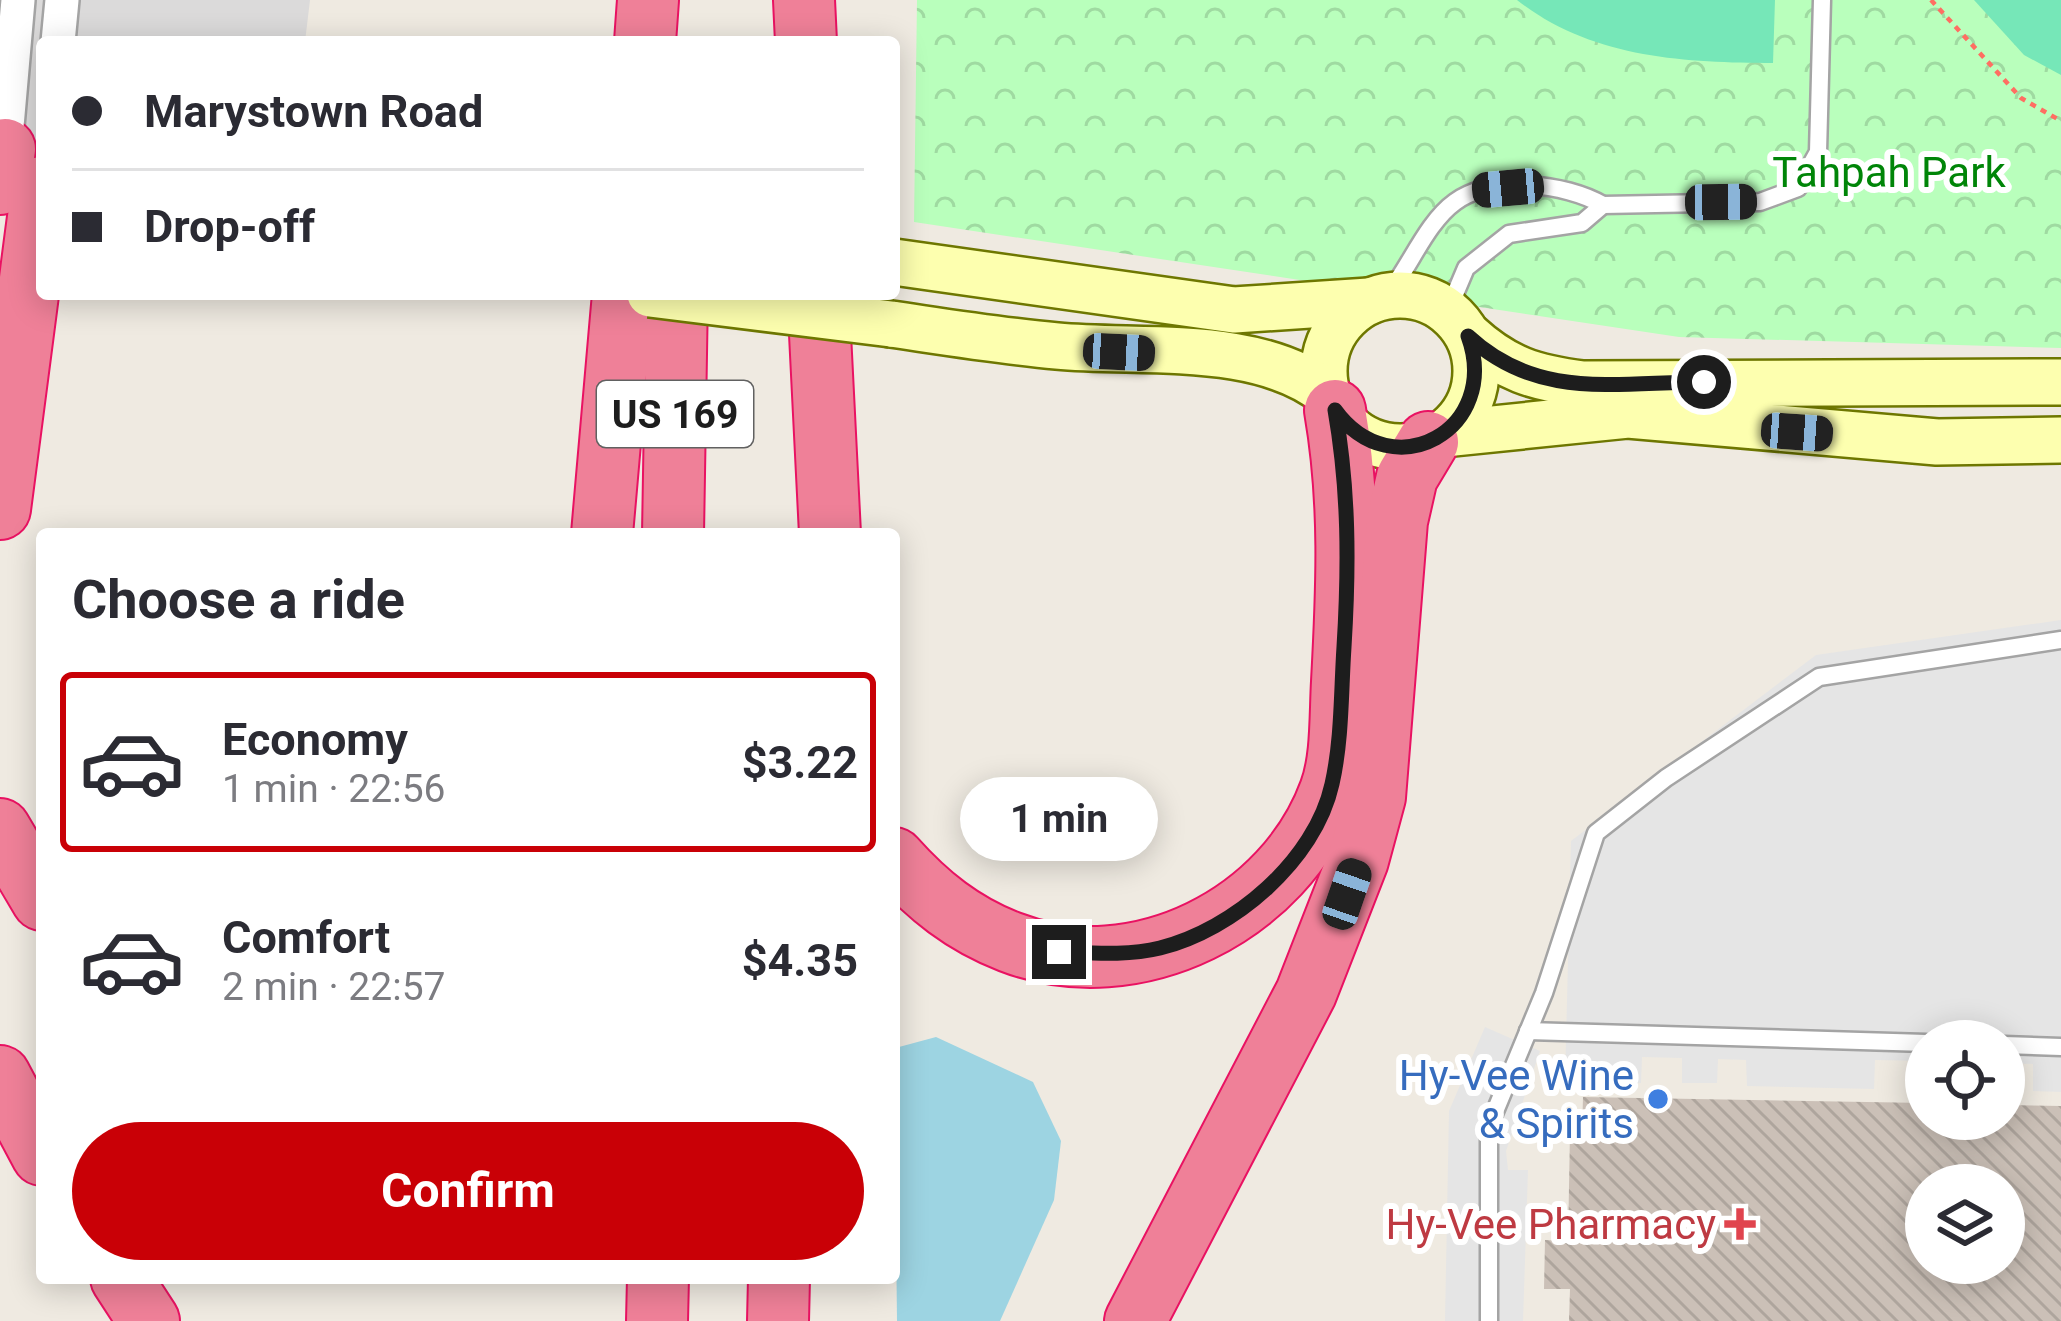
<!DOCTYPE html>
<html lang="en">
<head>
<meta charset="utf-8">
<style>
	body { margin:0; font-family:Roboto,sans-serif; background:#f2f2f3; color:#2b2b33; height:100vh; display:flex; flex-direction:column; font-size:45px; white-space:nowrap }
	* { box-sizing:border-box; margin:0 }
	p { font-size:39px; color:#7c7c81 }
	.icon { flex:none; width:66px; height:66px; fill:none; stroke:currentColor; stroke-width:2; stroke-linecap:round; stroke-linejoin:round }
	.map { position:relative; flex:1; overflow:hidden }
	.drawer { position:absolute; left:36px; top:528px; width:864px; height:756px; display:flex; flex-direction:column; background:#fff; border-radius:12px; box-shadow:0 6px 30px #0003 }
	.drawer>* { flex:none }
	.top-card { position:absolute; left:36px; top:36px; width:864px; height:264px; border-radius:12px; box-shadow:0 6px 30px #0003; display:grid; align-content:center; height:264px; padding:0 36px; background:#fff }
	.fabs { position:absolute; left:1905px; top:1020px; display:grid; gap:24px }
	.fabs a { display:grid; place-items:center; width:120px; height:120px; border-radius:50%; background:#fff; box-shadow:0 6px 30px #0003; font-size:60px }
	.end { position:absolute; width:54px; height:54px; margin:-27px; border:15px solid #1d1d1d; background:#fff; box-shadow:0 0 0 6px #fff }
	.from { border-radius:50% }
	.bubble { position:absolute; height:84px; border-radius:42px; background:#fff; box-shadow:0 6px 30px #0003; font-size:39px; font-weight:700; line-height:84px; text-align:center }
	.car { position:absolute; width:36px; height:72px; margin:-36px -18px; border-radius:15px; box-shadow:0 0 9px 3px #0007; background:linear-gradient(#222 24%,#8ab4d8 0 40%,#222 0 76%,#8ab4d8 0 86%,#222 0) }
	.top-card b { display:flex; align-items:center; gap:42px; height:114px; font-size:45px }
	.top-card b+b { border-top:3px solid #e1e1e2 }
	.top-card i { width:30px; height:30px; background:#2b2b33 }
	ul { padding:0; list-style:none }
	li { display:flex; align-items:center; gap:36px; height:180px; margin:0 24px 18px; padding:0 12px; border:6px solid transparent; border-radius:12px }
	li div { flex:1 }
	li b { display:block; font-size:45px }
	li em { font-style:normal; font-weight:700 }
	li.selected { border-color:#c90006 }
	li>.icon { width:108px; height:108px; stroke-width:1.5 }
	h2 { padding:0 36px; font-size:54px; line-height:144px }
	.button { display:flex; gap:24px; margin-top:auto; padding:24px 36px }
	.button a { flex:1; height:138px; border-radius:72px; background:#c90006; color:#fff; font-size:48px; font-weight:700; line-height:138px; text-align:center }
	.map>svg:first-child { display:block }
</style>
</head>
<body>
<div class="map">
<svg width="2061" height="1321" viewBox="0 0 2061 1321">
	<defs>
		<pattern id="park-crowns" width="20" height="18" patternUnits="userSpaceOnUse" patternTransform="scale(3)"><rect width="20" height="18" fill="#b9ffbc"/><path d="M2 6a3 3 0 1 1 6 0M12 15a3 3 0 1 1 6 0" fill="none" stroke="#9fdaa1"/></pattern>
		<pattern id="building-back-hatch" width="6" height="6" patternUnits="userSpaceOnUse" patternTransform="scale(3)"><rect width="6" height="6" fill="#cbc0b7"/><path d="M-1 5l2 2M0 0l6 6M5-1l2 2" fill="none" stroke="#aea59d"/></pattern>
	</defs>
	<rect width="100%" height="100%" fill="#efeae1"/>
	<path fill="#dbdada" d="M0,0H310L305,42H42V153L0,148Z"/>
	<path fill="url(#park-crowns)" d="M917,0H2061V348L1679,337L914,222Z"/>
	<g fill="#76e7b8">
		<path d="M1517,0H1775L1773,63C1684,63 1590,58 1517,0Z"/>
		<path d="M1974,0H2061V75L2024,55Z"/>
	</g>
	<g fill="#e5e5e5">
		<path d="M2061,620V1092L2033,1091V1064L2004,1063V1041H1926V1061L1875,1060L1874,1089L1747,1086L1746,1060L1718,1059L1717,1083H1682V1058L1642,1057L1641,1083L1565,1081L1571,841L1816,655Z"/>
		<path d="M1485,1027L1540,1051L1506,1151L1508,1170H1528L1523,1321H1445L1449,1111Z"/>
	</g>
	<path fill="#9dd4e2" d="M936,1037L1033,1082L1061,1141L1054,1200L1000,1321H897L894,1055L899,1047Z"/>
	<path fill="url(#building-back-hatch)" fill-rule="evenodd" d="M1583,1097L1926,1103V1119H2004V1105L2061,1106V1321H1569L1570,1289H1544L1545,1240L1568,1241L1570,1132L1582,1133ZM1926,1185H2004V1263H1926Z"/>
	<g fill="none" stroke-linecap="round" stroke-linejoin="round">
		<defs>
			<g id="service">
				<path d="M1603,205L1760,202L1798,188L1818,152L1822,0"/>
				<path d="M1387,295C1410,267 1426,223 1455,202C1493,175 1565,183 1603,205L1582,223L1509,234L1466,268L1455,294L1458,320"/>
				<path d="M1528,1031L1926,1043"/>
				<path d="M2004,1045L2061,1047"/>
				<path d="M1489,1321V1126L1544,993L1596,833L1666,778L1819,677L2061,640"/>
			</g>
			<g id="minor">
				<path d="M58,42L62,0"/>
				<path d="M5,149L18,0"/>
			</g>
			<g id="secondary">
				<path d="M894,262L1234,310L1369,301"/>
				<circle cx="1400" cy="371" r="76"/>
				<path d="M891,324C946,332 1002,341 1057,346C1142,354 1258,338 1328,394"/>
				<path d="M1469,336C1505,369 1535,378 1583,384L2061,382"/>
				<path d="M1444,434L1628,415L1937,442L2061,440"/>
			</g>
			<g id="motorway">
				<path d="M804,0L806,42"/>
				<path d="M645,42L648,0"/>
				<path d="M0,184L5,149"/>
				<path d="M818,294L830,534"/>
				<path d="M0,509L42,187"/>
				<path d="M602,534L623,294"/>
				<path d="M673,534L677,294"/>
				<path d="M0,829L42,900"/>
				<path d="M894,858C928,896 963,924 1010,942C1136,991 1285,914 1330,791C1342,759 1340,716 1342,682C1347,590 1351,502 1335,410"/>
				<path d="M0,1076L42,1155"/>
				<path d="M121,1278L149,1321"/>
				<path d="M657,1321L658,1278"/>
				<path d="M778,1321L779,1278"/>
				<path d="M1135,1321L1306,993L1358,860L1375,797L1397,521L1407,477L1428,442"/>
			</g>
		</defs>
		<use href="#service" stroke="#a4a4a4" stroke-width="21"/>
		<use href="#minor" stroke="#a4a4a4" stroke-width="38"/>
		<use href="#secondary" stroke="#6e7700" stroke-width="50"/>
		<use href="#motorway" stroke="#e91262" stroke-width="64"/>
		<path stroke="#ff6e62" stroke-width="4.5" stroke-dasharray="6 6" stroke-linecap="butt" d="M1931,0L2021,98L2061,121"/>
		<use href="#service" stroke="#fff" stroke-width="16"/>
		<use href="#minor" stroke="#fff" stroke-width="33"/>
		<use href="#secondary" stroke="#fdffaf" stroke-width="45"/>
		<use href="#motorway" stroke="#ef8098" stroke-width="60"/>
		<defs>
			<path id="secondary-bridge" d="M650,294L891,324"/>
		</defs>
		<use href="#secondary-bridge" stroke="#6e7700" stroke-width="50" stroke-linecap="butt"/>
		<use href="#secondary-bridge" stroke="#fdffaf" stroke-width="45"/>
	</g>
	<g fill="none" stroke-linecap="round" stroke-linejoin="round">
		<path stroke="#1d1d1d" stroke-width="15" d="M1059,952C1092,953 1127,956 1160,948C1233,930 1315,861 1332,784C1342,740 1341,692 1344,647C1349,566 1349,490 1335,410C1393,490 1502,429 1468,336C1538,401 1617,382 1704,382"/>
	</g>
	<circle fill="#3f7fe0" stroke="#fff" stroke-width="4.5" cx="1658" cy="1099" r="12"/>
	<path fill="#e0444e" stroke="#fff" stroke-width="4.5" d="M1734 1206h12v12h12v12h-12v12h-12v-12h-12v-12h12z"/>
	<g text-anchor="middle" stroke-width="12" stroke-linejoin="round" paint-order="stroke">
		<rect fill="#fff" stroke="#616161" stroke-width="3" x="597" y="381" width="156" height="66" rx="9"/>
		<g font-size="39" font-weight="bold" fill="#1d1d1d">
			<text x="675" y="428">US 169</text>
		</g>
		<g font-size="42" fill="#008508" stroke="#fff">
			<text x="1889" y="187">Tahpah Park</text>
		</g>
		<g font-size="42" fill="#366cbe" stroke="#fff" text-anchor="end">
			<text x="1634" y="1090">Hy-Vee Wine<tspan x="1634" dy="48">&amp; Spirits</tspan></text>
		</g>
		<g font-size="42" fill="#be3a42" stroke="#fff" text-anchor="end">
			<text x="1716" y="1239">Hy-Vee Pharmacy</text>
		</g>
	</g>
</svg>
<div class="fabs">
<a><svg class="icon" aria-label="locate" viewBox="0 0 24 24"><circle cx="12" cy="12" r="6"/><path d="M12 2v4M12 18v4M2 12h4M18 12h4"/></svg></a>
<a><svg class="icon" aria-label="layers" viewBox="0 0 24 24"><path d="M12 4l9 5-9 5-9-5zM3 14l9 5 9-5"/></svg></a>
</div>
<i class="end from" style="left:1704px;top:382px"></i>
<i class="end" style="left:1059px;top:952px"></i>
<div class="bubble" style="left:960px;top:777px;width:198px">1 min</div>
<i class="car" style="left:1508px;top:188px;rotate:265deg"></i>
<i class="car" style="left:1721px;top:202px;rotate:89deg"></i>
<i class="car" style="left:1119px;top:352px;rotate:93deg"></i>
<i class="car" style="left:1797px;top:432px;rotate:94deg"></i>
<i class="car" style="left:1347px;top:894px;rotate:19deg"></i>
<div class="top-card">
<b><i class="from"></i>Marystown Road</b>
<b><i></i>Drop-off</b>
</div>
<section class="drawer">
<h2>Choose a ride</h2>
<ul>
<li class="selected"><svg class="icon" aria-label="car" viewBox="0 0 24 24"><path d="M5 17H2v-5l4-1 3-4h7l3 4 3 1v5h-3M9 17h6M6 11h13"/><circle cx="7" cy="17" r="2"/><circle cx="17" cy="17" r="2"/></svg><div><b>Economy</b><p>1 min · 22:56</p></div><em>$3.22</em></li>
<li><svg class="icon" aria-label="car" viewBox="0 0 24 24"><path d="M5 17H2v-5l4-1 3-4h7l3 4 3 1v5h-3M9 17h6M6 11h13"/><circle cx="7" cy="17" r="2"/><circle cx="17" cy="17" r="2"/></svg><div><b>Comfort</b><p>2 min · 22:57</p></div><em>$4.35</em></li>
</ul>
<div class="button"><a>Confirm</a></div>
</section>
</div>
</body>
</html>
